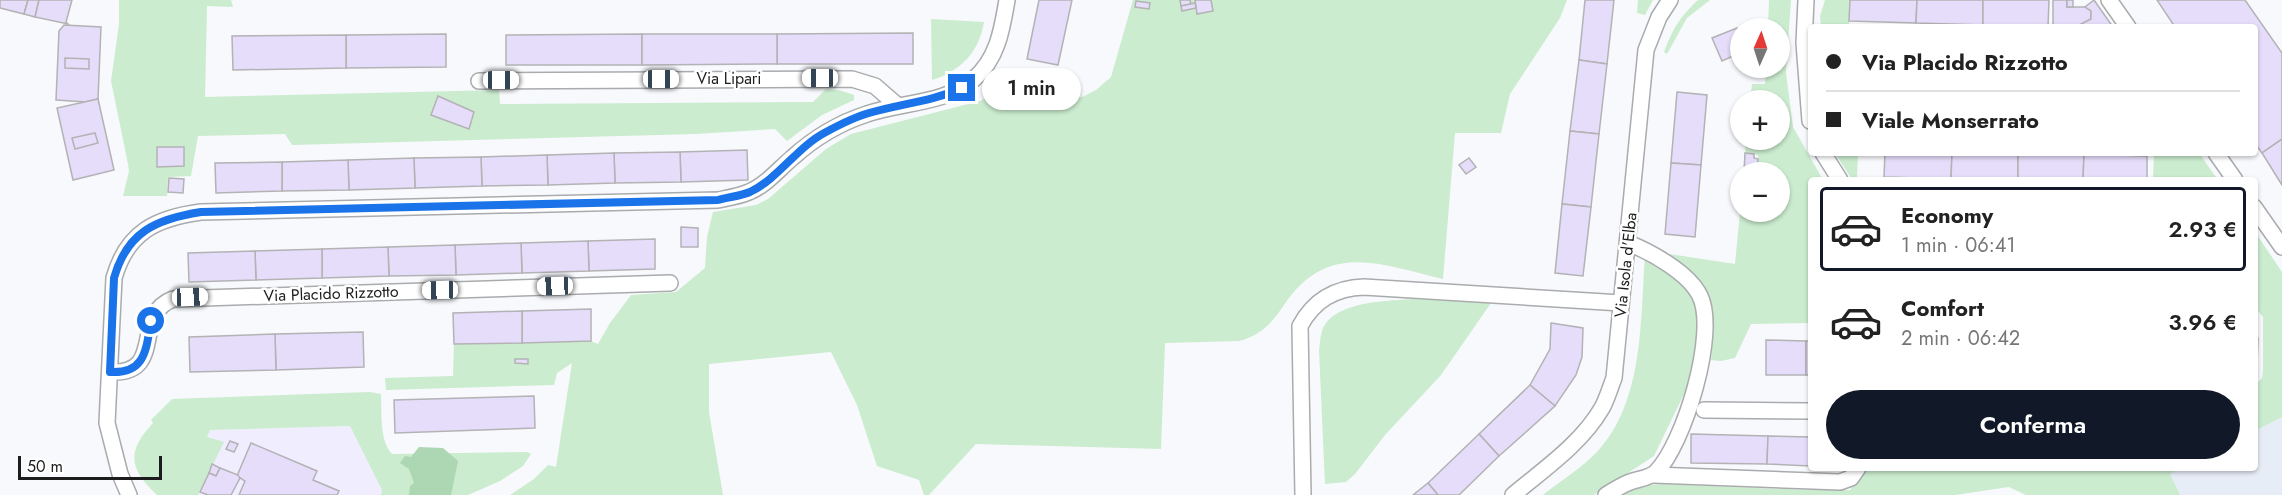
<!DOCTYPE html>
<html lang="it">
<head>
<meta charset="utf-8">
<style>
	body { margin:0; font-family:Jost,sans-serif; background:#f6f6f6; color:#222; height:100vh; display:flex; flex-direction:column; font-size:22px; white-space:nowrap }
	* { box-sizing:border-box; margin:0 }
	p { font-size:20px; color:#767676 }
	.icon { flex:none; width:33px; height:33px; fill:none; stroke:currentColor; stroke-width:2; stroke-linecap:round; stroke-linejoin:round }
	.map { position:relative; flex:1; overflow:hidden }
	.sheet { position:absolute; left:1808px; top:177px; width:450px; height:294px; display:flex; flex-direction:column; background:#fff; border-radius:6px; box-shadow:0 2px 4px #0004 }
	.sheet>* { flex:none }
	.guide { position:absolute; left:1808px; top:24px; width:450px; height:132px; border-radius:6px; box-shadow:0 2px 4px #0004; display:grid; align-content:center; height:132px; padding:0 18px; background:#fff }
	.needle { width:39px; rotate:3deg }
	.buttons { position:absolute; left:1730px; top:18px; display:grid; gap:12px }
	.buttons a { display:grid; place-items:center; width:60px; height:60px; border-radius:50%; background:#fff; box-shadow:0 2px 4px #0004; font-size:30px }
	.scale { position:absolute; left:18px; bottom:15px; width:144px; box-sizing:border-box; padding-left:6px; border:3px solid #1c1c1d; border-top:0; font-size:16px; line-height:21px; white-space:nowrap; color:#1c1c1d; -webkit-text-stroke:4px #fff; paint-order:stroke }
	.end { position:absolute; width:27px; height:27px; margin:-14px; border:8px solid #1a73e8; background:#fff; box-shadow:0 0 0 3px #fff }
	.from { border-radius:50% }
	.bubble { position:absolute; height:42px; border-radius:21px; background:#fff; box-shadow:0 2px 4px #0004; font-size:20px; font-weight:600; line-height:42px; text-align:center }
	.car { position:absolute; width:18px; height:36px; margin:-18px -9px; border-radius:8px; box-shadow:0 0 4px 2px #0007; background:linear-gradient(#fff 24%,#345 0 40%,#fff 0 76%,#345 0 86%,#fff 0) }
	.guide b { display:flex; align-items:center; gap:21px; height:57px; font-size:22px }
	.guide b+b { border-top:2px solid #e0e0e0 }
	.guide i { width:15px; height:15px; background:#222 }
	ul { padding:10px 0 0; list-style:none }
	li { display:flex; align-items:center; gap:18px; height:84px; margin:0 12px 9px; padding:0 6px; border:3px solid transparent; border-radius:6px }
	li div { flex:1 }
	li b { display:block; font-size:22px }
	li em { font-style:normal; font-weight:600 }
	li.on { border-color:#111827 }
	li>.icon { width:54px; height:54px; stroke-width:1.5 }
	.cta { display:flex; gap:12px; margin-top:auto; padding:12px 18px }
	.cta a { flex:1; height:69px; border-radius:36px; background:#111827; color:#fff; font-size:24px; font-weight:600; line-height:69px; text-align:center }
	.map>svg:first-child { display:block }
</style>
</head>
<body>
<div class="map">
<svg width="2282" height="495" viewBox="0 0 2282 495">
	<rect width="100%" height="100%" fill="#f7f9fc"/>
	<path fill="#e7edf7" d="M2282,417V495H2180L2169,474L2181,468H2254L2255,431Z"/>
	<path fill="#efedfe" d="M350,426L382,490L381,495H185L209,430Z"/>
	<g fill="#cbeccf">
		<path d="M119,0H231L233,7L207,6L205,97L499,90L500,104L813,102L826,89L839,90L854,95V100L822,115L787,141L775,129L696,134L292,145L285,134L198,136L191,176L168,177L167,196H123L129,171L128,164L111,81L119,24Z"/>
		<path d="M1133,0H1567L1560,18L1510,94L1501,133H1455L1443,279C1381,265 1328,240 1284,305C1272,323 1261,335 1239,341L1165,343L1161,449L976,444L929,495H924L919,480L877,466L857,405L831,352L709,364V412L723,495H510L534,479L548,465L556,467L572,363L557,373L554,385L386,390L385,378L453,376L454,344L591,341L598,344L610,323L631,295L676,292L705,268L707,237L713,212L756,205L768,199L826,149L851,134L980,101L1003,89L1006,90L1005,98L1016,99L1018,92L1062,99L1082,97L1096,90L1111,77Z"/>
		<path d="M1638,0H1653L1645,15L1637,13Z"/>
		<path d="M1698,0H1710L1687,18L1667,54L1664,52C1673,28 1680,17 1698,0Z"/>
		<path d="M1769,0H1791L1786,73L1793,127L1823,180H1810V323L1751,324L1735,358L1721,361L1711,360C1717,300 1714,288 1663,253L1735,264L1740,212H1779V172H1757L1758,155L1745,153L1746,140H1779V100H1750L1752,84H1765L1766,68H1779V28H1768Z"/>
		<path d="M1825,0H1850L1849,27H1821L1820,16Z"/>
		<path d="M931,19L984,22C979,52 961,71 932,80Z"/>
		<path d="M1835,153H1858L1857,177L1851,178Z"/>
		<path d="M2154,153H2199L2218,180H2153Z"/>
		<path d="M2255,232L2282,272V417L2255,431V385L2262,378L2263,371V317L2255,307Z"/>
		<path d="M1645,256L1684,285L1694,299L1698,318L1697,340L1686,390L1654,456L1594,495H1543C1560,481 1582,468 1597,452C1644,401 1640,322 1645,256Z"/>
		<path d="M1412,299L1491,303L1441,375L1385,435L1355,474L1346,482L1325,484L1319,350C1320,344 1320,337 1322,331C1332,301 1387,301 1412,299Z"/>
		<path d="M370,392L381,394C382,412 379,440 392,454L527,452L531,454L523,466L500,481L468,495H381L382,490L350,426L210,430L207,437L224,442L198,495H157C128,468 127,451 153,423L151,420L172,399Z"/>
		<path d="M1864,468H2181L2170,474L2180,495H2026L2009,487L1955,495H1621L1647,485L1662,484L1806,490H1850Z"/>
	</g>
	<path fill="#add6b2" d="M419,447L443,448L458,461L451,495H409L410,486L414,483L409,469L400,463L405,456L411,457Z"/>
	<g fill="#e6ddfa" stroke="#b3b2b5" stroke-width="1.5">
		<path d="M0,0H28L24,14L0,8Z"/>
		<path d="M28,0H39L35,17L24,14Z"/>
		<path d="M39,0H72L66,22L68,24L35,17Z"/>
		<path d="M1039,0H1072L1058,65L1027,59Z"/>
		<path d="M1180,0H1190L1191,4L1181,6Z"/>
		<path d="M1195,0H1211L1213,11L1197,14Z"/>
		<path d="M1585,0H1614L1607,64L1579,60Z"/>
		<path d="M1850,0H1917L1916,23L1849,21Z"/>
		<path d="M1917,0H1983V25L1916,23Z"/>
		<path d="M1983,0H2049L2048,27L1983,25Z"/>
		<path d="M2053,0H2067V7H2085L2091,11V19L2077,27H2053Z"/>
		<rect x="2067" y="0" width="6" height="7"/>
		<path d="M2094,0L2113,27H2083L2081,24L2091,19V11L2085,7Z"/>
		<path d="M2157,0H2245L2282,53V139L2262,153L2254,142V27H2175Z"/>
		<path d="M1136,1L1150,3L1149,9L1135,7Z"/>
		<path d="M1195,3L1196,8L1182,11L1181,6Z"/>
		<path d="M64,25L101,27L98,99L86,102L56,100L59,31Z"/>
		<path d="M1737,28L1740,36V53L1722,61L1712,38Z"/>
		<path d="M913,33V64H777V34Z"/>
		<path d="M446,34V67L346,68V35Z"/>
		<path d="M642,34V65H506V35Z"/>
		<path d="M642,34H777V64L642,65Z"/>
		<path d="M346,35V68L233,70L232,36Z"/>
		<path d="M65,58L89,59V69L65,68Z"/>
		<path d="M1579,60L1607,64L1599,134L1570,131Z"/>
		<path d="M1006,90L1018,92L1016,99L1005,98Z"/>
		<path d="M1677,92L1707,95L1701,165L1671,163Z"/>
		<path d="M438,96L474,112L469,129L431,115Z"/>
		<path d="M98,99L114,170L73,180L57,108Z"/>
		<path d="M1570,131L1599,134L1591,207L1562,204Z"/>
		<path d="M95,133L98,143L75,149L72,138Z"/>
		<path d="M2282,139V185L2262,153Z"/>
		<path d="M157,147H184V166L157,167Z"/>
		<path d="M747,150L748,180L681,182L680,152Z"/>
		<path d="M680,152L681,182L615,183L614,153Z"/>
		<path d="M614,153L615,183L548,185L547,155Z"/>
		<path d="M1745,153L1754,154V158L1758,159L1757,172H1744Z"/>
		<path d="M1885,153H1952L1951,179L1884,177Z"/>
		<path d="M1952,153H2018V180L1951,179Z"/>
		<path d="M2018,153L2084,154L2083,180H2018Z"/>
		<path d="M2084,154L2147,156V180H2083Z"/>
		<path d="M547,155L548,185L482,186L481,157Z"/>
		<path d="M481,157L482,186L415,188L414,158Z"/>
		<path d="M414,158L415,188L349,190L348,160Z"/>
		<path d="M1469,158L1476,167L1466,174L1459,165Z"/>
		<path d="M348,160L349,190L282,191V162Z"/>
		<path d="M282,162V191L216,193L215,163Z"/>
		<path d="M1671,163L1701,165L1695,237L1665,234Z"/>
		<path d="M169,178L184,179L183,193L168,192Z"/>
		<path d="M1562,204L1591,207L1583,276L1555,273Z"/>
		<path d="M681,227L698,228V247H681Z"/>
		<path d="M655,239V269L589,271L588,241Z"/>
		<path d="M588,241L589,271L522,273L521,243Z"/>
		<path d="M521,243L522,273L456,275L455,245Z"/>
		<path d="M455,245L456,275L389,276L388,247Z"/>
		<path d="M388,247L389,276L322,278V249Z"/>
		<path d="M322,249V278L256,280L255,251Z"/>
		<path d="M255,251L256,280L189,282L188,253Z"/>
		<path d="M591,309V341L522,343V311Z"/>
		<path d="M522,311V343L454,344L453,313Z"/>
		<path d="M1551,323L1583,328L1582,357L1576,375L1555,406L1530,385L1550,349Z"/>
		<path d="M363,332L364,367L276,370L275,334Z"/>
		<path d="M275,334L276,370L190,372L189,337Z"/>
		<path d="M2254,337L2258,338L2257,366H2254Z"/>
		<path d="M1766,340L1806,341V375H1766Z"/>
		<rect x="1806" y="341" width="4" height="34"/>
		<path d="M515,359H528V364L515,363Z"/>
		<path d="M1530,385L1555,406L1499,456L1479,434Z"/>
		<path d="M534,396L535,428L395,433L394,400Z"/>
		<path d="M1479,434L1499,456L1459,495H1438L1428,483Z"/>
		<path d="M1691,434L1768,436L1767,464L1691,463Z"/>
		<path d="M1768,436L1810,437V466L1767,464Z"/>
		<path d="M230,441L238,444L234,452L226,449Z"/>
		<path d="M251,443L317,471L313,480L339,491L337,495H239L245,481L237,476Z"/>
		<path d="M212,464L220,468L216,476L209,473Z"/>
		<path d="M220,468L238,475L240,478L231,495H208L200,492L209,473L216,476Z"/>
		<path d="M1428,483L1438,495H1413Z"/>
	</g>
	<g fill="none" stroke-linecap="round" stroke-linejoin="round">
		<defs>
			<g id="minor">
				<path d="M1806,0L1804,43L1810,121"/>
				<path d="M2109,0L2128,27"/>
				<path d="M479,81L852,79L875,86L898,106"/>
				<path d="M1823,153L1840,180"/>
				<path d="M2216,153L2235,180"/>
				<path d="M2254,207L2282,247"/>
				<path d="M110,372C167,375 131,315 173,299L670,283"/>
				<path d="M1704,410L1810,411"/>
				<path d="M1654,475L1840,482L1851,478L1858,468"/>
				<path d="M129,495L120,474L107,423L114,278C127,232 156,218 201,212L718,200C728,198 740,196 749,192C766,185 779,169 792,158C813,139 839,123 867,114C901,102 946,104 974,79C998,58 1002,29 1007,0"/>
				<path d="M1303,495L1300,326C1314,300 1335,288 1364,287L1621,303"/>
				<path d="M1513,495C1544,469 1581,444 1602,408C1607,399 1610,388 1614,378L1646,50L1659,17L1670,0"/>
				<path d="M1606,495C1614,490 1622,485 1630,482C1638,479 1650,478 1656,472C1684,444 1718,333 1700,296C1689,273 1651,252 1628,243"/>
			</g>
		</defs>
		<use href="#minor" stroke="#a9abad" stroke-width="18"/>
		<use href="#minor" stroke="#fff" stroke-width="15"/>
	</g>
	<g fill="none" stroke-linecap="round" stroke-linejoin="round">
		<path stroke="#1a73e8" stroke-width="8" d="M151,321C146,349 146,374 110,372L114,278C127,232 156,219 201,212L718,200C728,197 741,196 750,192C779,178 797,147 826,132C839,125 854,117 869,113C900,104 933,101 962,88"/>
	</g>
	<g text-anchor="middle" stroke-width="5" stroke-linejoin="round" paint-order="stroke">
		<g font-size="16" fill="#1c1c1d" stroke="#fff">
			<text x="729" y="84">Via Lipari</text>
			<text transform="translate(1625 265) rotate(-84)" y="6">Via Isola d'Elba</text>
			<text transform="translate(331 293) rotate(-2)" y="6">Via Placido Rizzotto</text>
		</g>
	</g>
</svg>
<div class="buttons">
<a><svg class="needle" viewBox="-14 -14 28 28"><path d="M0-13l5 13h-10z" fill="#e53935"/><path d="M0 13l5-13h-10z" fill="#767676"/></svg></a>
<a>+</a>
<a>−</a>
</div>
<div class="scale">50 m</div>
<i class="end from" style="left:151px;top:321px"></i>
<i class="end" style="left:962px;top:88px"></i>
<div class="bubble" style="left:982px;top:68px;width:99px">1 min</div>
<i class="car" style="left:820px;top:78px;rotate:270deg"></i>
<i class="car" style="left:661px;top:79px;rotate:90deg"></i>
<i class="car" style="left:501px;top:80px;rotate:90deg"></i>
<i class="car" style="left:555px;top:286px;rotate:268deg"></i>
<i class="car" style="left:440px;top:290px;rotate:269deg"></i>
<i class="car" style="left:190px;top:297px;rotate:88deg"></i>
<div class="guide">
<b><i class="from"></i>Via Placido Rizzotto</b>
<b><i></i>Viale Monserrato</b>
</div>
<section class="sheet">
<ul>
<li class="on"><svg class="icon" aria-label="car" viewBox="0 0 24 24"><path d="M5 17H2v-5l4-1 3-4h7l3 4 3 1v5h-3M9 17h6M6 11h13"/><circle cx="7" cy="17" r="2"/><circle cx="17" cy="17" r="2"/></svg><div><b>Economy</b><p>1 min · 06:41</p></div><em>2.93 €</em></li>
<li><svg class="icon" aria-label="car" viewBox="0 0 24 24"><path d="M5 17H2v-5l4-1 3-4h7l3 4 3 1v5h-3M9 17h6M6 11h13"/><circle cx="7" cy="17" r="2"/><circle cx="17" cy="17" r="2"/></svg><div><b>Comfort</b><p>2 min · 06:42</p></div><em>3.96 €</em></li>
</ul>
<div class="cta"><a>Conferma</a></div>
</section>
</div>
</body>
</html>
